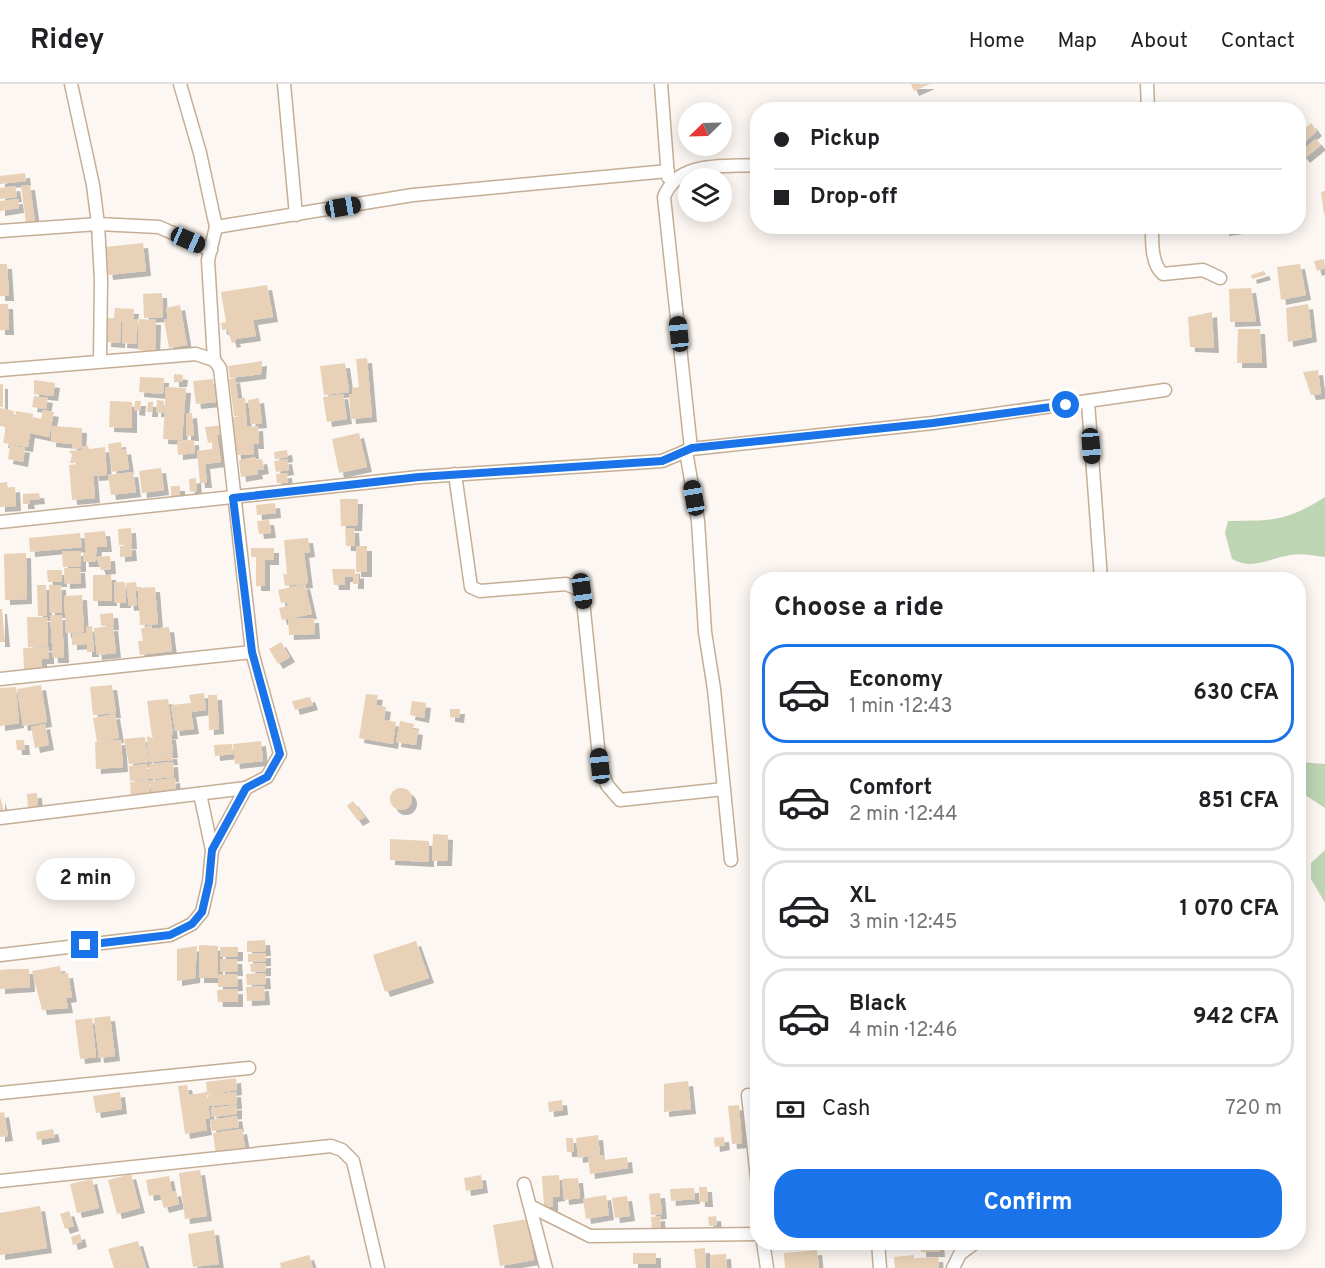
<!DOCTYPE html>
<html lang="en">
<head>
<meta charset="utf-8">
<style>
	body { margin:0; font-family:Overpass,sans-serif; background:#f6f6f6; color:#202124; height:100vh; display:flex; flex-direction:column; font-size:22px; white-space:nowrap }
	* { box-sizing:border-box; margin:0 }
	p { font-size:20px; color:#757577 }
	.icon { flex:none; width:33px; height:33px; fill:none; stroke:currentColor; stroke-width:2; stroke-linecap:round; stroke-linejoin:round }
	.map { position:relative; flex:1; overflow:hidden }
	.drawer { position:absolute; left:750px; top:488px; width:556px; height:678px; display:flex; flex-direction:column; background:#fff; border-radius:24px; box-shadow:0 3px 15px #0003 }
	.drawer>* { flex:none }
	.guide { position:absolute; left:750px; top:18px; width:556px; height:132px; border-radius:24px; box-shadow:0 3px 15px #0003; display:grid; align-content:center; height:132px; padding:0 24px; background:#fff }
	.needle { width:39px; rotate:247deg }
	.fabs { position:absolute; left:678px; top:18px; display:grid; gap:12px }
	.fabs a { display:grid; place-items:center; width:54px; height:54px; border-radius:50%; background:#fff; box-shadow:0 3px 15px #0003; font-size:30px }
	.end { position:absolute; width:27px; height:27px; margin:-14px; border:8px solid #1a73e8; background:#fff; box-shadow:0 0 0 3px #fff }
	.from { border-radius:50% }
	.bubble { position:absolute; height:42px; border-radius:21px; background:#fff; box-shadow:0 3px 15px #0003; font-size:20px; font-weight:700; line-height:42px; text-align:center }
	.car { position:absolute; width:18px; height:36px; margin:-18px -9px; border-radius:8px; box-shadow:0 0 4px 2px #0007; background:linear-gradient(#222 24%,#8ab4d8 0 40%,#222 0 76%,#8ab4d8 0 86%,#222 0) }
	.guide b { display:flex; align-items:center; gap:21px; height:57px; font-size:22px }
	.guide b+b { border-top:2px solid #e0e0e0 }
	.guide i { width:15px; height:15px; background:#202124 }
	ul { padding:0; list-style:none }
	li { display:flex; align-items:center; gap:18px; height:99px; margin:0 12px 9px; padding:0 12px; border:3px solid #e0e0e0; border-radius:24px }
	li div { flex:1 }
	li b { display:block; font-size:22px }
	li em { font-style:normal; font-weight:700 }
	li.on { border-color:#1a73e8 }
	li>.icon { width:54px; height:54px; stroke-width:1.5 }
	h2 { padding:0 24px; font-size:27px; line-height:72px }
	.pay { display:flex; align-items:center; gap:15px; height:66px; padding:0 24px; font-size:22px }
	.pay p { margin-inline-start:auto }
	.primary-button { display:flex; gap:12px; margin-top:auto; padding:12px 24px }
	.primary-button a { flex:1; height:69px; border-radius:24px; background:#1a73e8; color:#fff; font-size:24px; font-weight:700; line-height:69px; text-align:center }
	header { display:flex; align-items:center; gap:36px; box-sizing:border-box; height:84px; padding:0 30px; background:#fff; border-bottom:2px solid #e0e0e0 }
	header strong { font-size:28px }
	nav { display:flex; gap:33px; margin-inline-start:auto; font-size:21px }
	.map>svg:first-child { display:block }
</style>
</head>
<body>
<header>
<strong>Ridey</strong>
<nav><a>Home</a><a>Map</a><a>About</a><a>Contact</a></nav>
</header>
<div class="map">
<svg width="1325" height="1184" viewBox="0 0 1325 1184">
	<defs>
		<filter id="shadow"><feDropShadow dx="5" dy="5" stdDeviation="0" flood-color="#0004"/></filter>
	</defs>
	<rect width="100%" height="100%" fill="#fcf7f2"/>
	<g fill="#bed5b4">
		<path d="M1325,413V473C1314,472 1302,469 1291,471C1268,474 1254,487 1232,475L1225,449L1228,437C1274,436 1285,438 1325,413Z"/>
		<path d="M1299,678L1325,680V724L1299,707Z"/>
		<path d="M1325,766V819L1311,795V779Z"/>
	</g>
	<g fill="#e8d1b7" filter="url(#shadow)">
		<path d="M911,0H930L914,7Z"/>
		<path d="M1311,39L1317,47L1299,63V50Z"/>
		<path d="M1316,55L1321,61L1305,74L1300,68Z"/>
		<path d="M25,89L26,97L0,100V92Z"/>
		<path d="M30,101L35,138L26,139L21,102Z"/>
		<path d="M15,102L17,113L0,115V104Z"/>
		<path d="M1325,107V131H1324L1321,108Z"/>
		<path d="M18,115L19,124L0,127V117Z"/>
		<path d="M1224,142H1245V144L1224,147Z"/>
		<path d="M143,159L146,187L108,191L105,163Z"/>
		<path d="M1324,175L1325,184L1317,187L1314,177Z"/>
		<path d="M0,180H7L9,212H0Z"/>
		<path d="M1300,180L1306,211L1281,216L1277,183Z"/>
		<path d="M1264,187L1266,191L1252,195L1251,191Z"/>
		<path d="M267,201L273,233L253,236L256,252L235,255L236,258L232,259L227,245L222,246L221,239L226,238L221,208Z"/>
		<path d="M1251,204L1256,237L1230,238L1229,205Z"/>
		<path d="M162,209L163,233L144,234L143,210Z"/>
		<path d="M0,220H8L9,246H0Z"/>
		<path d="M1308,220L1312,253L1288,258L1286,224Z"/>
		<path d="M180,221L187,261L169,264L164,236L168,235L166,224Z"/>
		<path d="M115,224L134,225L133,235H138L136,260L122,259L123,238H121L120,259L106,258L107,234H114Z"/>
		<path d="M1212,228L1214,264L1190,263L1188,233Z"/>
		<path d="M139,235L156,236L155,267L138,266Z"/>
		<path d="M1238,245H1260L1262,279H1237Z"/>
		<path d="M367,274L372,333L351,335L349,311L352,310V304L359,303L356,275Z"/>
		<path d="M262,277L261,290L230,294L228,282Z"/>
		<path d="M345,279L349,308L324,311L320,282Z"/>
		<path d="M1318,286L1321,310L1311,311L1303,288Z"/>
		<path d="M174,290L183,291L182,298H174Z"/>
		<path d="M140,293L164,294L163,310L139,308Z"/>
		<path d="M235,294L238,314H245L247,343L258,342L259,360H253L254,370L236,371L233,333L241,332H234L229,295Z"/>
		<path d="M213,295L216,318L196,320L193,297Z"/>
		<path d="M34,296L55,299L53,312L34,310Z"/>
		<rect x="0" y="300" width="3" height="23"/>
		<path d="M166,303L186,304L182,356L163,355Z"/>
		<path d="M343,310L347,335L327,338L323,313Z"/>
		<path d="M34,312L48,314L46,325L32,323Z"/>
		<path d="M259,314L262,339L251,340L248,316Z"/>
		<path d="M157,316L164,317L163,329L156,328Z"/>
		<path d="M110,317L132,318V344L109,343Z"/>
		<path d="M135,317H141L140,327L134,326Z"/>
		<path d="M148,318H153V328H147Z"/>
		<path d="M0,324L14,327L13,342L16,327L33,330L32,343L33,333L41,335L43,326L54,328L49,353L30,349L28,363L3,359L6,343L0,342Z"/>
		<path d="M192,329L194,352H186V330Z"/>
		<path d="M224,341V350L217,351L221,378L205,380L207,399H200L197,367L212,365V358L208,359L205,343Z"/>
		<path d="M52,342L82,344L81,365L72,364V360L51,358Z"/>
		<path d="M359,349L367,383L339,389L332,355Z"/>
		<path d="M194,356L195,369L178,371L177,357Z"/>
		<path d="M121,358L122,366L126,365L129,385L112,388L108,360Z"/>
		<path d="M10,361L25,364L23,378L8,375Z"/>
		<path d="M82,362H88L89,365L105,363L107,391L94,392L92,378L95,414L72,416L69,381L85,379H70L72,371L69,367L82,366Z"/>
		<path d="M287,366L288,373L275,375L274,368Z"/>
		<path d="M256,373V376L262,375L264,385L257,386L258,390L241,393L239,376Z"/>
		<path d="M287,375L289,386L276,388L274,377Z"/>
		<path d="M161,384L164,406L142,409L139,387Z"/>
		<path d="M133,388L136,408L111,411L108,391Z"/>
		<path d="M287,389L288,399H277L276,390Z"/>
		<path d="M196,394L197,407L190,408L189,395Z"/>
		<path d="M7,398L8,404L15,403L16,422L0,423V399Z"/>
		<rect x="171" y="402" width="9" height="11"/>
		<path d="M39,409L40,415L29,416L30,420H23V410Z"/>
		<path d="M340,415H358L357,442H341Z"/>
		<path d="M275,419L276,429L257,431L256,421Z"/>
		<path d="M269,436L271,449L259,450L257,437Z"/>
		<path d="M131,444L132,460L119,461L118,445Z"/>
		<path d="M345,444H354L355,462H346Z"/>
		<path d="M105,447L107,463H97L95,478H84L83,468H86L84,449Z"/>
		<path d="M80,449L82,463L30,468L29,454Z"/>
		<path d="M308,454L310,468L304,469L308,499L285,502L283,490H287L284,456Z"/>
		<path d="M131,461L132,472L120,473V462Z"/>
		<rect x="356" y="462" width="11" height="26"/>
		<path d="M251,464H274V476H265V502H256V473H251Z"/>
		<path d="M62,467H81V483H63Z"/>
		<path d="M26,469L27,515L5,516L4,470Z"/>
		<path d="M110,472L111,485L101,486L96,473Z"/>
		<path d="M64,484H80L81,499L65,500Z"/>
		<path d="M332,485H355V490L359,489V500H353V493H345V501H334Z"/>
		<path d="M47,486H62V498H48Z"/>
		<path d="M93,491H111L112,517H93Z"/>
		<path d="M114,498H125L126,519H115Z"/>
		<path d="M136,498L137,504L155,503L158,540L140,541L138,507H135L137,521L129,522L126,499Z"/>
		<path d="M305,500L312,530L282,536L279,524L288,522L287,518L281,519L278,506Z"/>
		<path d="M37,501H46L47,532H38Z"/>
		<path d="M49,501H61L62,529H50Z"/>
		<path d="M82,511L84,548L66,549L64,512Z"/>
		<path d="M0,525H2L5,558H0Z"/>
		<path d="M113,529L114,541L101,542L100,530Z"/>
		<path d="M50,531H62L64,574H53Z"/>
		<path d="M27,533H47L48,562L28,563Z"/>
		<path d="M314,534L315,550L289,551L288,535Z"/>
		<path d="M151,541L152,545L169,543L172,567L140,571L138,557H143L141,545Z"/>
		<path d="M92,542L94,568H87V560L72,561V550L86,549V543Z"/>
		<path d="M113,542L116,569L97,571L94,544Z"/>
		<path d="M281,558L290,573L278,580L269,565Z"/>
		<path d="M49,563V575H42V586H24L23,564Z"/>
		<path d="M41,601L47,638L23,642L17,605Z"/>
		<path d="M112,601L116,629L93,631L90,603Z"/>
		<path d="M16,603L19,639L0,642V604Z"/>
		<path d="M204,609L206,626L191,628L194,645L175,647L171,621L191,619L189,611Z"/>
		<path d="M366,610L378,611L376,621L386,623L384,636L396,638L393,660L359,654Z"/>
		<path d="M208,611H217L219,645L209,646Z"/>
		<path d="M310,613L313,621L295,626L292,617Z"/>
		<path d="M168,615L173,650L165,651H171L173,669L148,670L147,652L154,655L152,653L147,617Z"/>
		<path d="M412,617L426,619L424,634L410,631Z"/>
		<path d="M450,625H460L459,634L450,633Z"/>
		<path d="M115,630L119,654L97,658L93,634Z"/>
		<path d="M400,637L414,640L413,645L418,646L416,661L396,658Z"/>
		<path d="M45,640L49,661L35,664L31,643Z"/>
		<path d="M145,653L148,678L129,680L124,655Z"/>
		<path d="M16,656H24L25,666H17Z"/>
		<path d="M121,656L123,683L96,685L95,658Z"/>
		<path d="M261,657L263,677L235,680L233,660Z"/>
		<path d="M232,660L233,670L215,672L214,661Z"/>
		<path d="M172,670L173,676L149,678L148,671Z"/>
		<path d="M173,678L174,693L150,695L149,680Z"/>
		<path d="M147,680L149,695L130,697L129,682Z"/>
		<path d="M175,694L176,711L152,713L150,697Z"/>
		<path d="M149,696L150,712L131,714L130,698Z"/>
		<circle cx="401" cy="715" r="11"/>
		<path d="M37,709L38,723L28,724L27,710Z"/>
		<path d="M0,713L4,727L0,728Z"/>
		<path d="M353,717L365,733L358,737L347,722Z"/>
		<path d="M433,750L448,751L447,777H432Z"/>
		<path d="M390,755L429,757V778L390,776Z"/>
		<path d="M265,856L266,867L247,868V857Z"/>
		<path d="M416,857L429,894L385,908L373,871Z"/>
		<path d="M199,861L218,862V891L237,890L238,902L218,903V894H199Z"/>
		<path d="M197,862L195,894L177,897V865Z"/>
		<path d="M220,863H238V872L221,873Z"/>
		<path d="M266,869V877L248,878V870Z"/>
		<path d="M220,875H237L238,887L220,888Z"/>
		<path d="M266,879V887L251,888L250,880Z"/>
		<path d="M60,882L61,890L68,889L72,913L66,914L68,924L42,926L32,887Z"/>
		<path d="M12,885H29L30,903L0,905V886Z"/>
		<path d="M265,889L266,900L247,901L246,890Z"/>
		<path d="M264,902L265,916L247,917L246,903Z"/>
		<path d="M238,905V918H218L217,906Z"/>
		<path d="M110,932L115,972L99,974L94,934Z"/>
		<path d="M92,934L96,973L80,975L75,936Z"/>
		<path d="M236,994L237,1006L207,1011L210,1034L205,1035L207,1046L185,1050L178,1002L187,1001L189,1011L207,1008L206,998Z"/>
		<path d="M688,997L691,1025L664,1028V1000Z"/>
		<path d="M120,1008L122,1025L96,1029L93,1012Z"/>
		<path d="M236,1008L237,1020L209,1022L208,1011Z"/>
		<path d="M562,1016L563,1026L549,1028L548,1018Z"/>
		<path d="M237,1021V1030L212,1033L211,1024Z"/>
		<path d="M739,1021L742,1059L732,1060L728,1022Z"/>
		<path d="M4,1028L8,1052L0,1053V1029Z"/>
		<path d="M237,1032L239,1043L212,1047L210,1036Z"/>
		<path d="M53,1045L55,1053L37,1056L36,1048Z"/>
		<path d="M242,1045L246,1068L216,1072L213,1049Z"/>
		<path d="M598,1051L600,1072L603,1071L604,1076L627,1073L628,1084L590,1090L588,1074L597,1071L578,1074L576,1054Z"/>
		<path d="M724,1053L725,1061L715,1063L714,1054Z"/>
		<path d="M566,1054H573L574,1068H567Z"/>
		<path d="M200,1086L207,1132L185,1135L179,1089Z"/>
		<path d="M131,1090L140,1124L117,1130L108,1096Z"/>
		<path d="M481,1091L483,1104L466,1107L464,1094Z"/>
		<path d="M559,1091L560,1112L553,1113V1123H544L542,1092Z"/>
		<path d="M169,1092L172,1108L149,1112L146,1096Z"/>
		<path d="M578,1094L580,1114L564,1116L562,1095Z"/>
		<path d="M92,1095L99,1124L77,1129L70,1100Z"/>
		<path d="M699,1103H707L708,1118H700Z"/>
		<path d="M694,1104L695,1115L671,1117L670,1105Z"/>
		<path d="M176,1107L179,1120L164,1124L160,1111Z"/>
		<path d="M660,1109L662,1130L651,1131L649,1110Z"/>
		<path d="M606,1111L609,1131L586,1135L583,1115Z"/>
		<path d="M627,1112L630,1132L615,1134L612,1114Z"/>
		<path d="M40,1122L47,1164L0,1171V1129Z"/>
		<path d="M69,1127L74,1142L65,1145L60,1130Z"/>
		<path d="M660,1132L661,1146L652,1147L651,1133Z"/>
		<path d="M716,1132L717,1141L709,1142L708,1133Z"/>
		<path d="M527,1135L534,1176L500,1182L493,1141Z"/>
		<path d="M214,1146L219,1180L193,1183L188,1150Z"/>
		<path d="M80,1150L82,1158L73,1161L71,1153Z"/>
		<path d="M138,1157L146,1184H114L108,1165Z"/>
		<path d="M921,1158H939L940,1168H921Z"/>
		<path d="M705,1164L706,1184H696L694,1165Z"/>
		<path d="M817,1166L819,1184H785L784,1169Z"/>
		<rect x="633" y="1169" width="23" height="11"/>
		<path d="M726,1170L727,1184H711L710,1171Z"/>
		<path d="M309,1171L313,1184H281L280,1179Z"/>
		<path d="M914,1171V1174L938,1173L939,1184H895L894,1173Z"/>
	</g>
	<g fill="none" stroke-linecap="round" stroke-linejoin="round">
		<defs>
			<g id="minor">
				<path d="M71,0L93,101L98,140L159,143L211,166"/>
				<path d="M180,0L200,69L216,143L208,176L214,276"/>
				<path d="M284,0L296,131"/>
				<path d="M661,0L668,93"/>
				<path d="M1147,0L1148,26"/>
				<path d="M1152,142C1152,157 1151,180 1163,190L1203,186L1220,194"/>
				<path d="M216,143L413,111L668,87"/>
				<path d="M0,147L98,140L101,196L100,276"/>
				<path d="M0,286L196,270L214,276L220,284L252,568L280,670L267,693L246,704L0,734"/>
				<path d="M1088,318L1101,495"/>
				<path d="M691,365L664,113C678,76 723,83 758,81"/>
				<path d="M686,367L698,437L705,548L714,605L731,776"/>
				<path d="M455,390L471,503L480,507L566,500L582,507L600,682L607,701L620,716L724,705"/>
				<path d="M0,438L419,393L662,377L691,365L933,339L1165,306"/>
				<path d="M0,595L252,568"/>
				<path d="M212,766L246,704"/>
				<path d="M0,871L170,851L192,840L202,828L209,798L212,766L200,710"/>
				<path d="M0,1009L249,984"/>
				<path d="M748,1011L758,1103"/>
				<path d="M0,1097L331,1062L342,1066L353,1077L378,1184"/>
				<path d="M524,1100L546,1184"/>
				<path d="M532,1123L590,1152L758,1150"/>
				<path d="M763,1158L767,1184"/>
				<path d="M878,1158L880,1184"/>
				<path d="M953,1184L960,1170L976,1158"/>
			</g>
		</defs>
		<use href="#minor" stroke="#c5ae95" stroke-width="15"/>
		<use href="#minor" stroke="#fff" stroke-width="12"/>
	</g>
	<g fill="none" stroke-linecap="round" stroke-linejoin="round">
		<path stroke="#1a73e8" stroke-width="8" d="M85,861L170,851L192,840L202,828L209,798L212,766L246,704L267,693L280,670L252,568L233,414L419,393L662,377L692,364L933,339L1066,321"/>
	</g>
</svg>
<div class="fabs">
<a><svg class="needle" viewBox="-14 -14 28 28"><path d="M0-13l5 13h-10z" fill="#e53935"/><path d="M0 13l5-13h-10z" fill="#757577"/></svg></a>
<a><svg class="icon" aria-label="layers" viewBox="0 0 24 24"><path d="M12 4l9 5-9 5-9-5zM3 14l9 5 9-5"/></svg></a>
</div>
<i class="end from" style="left:1066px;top:321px"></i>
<i class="end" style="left:85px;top:861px"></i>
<div class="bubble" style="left:36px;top:774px;width:99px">2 min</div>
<i class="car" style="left:343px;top:123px;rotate:81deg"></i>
<i class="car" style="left:188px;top:156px;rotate:114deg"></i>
<i class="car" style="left:679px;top:250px;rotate:354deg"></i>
<i class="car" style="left:1091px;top:362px;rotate:176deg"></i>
<i class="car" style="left:694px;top:414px;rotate:350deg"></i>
<i class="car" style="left:582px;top:507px;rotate:172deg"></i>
<i class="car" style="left:600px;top:682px;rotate:354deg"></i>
<div class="guide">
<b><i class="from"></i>Pickup</b>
<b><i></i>Drop-off</b>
</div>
<section class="drawer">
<h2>Choose a ride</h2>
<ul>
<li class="on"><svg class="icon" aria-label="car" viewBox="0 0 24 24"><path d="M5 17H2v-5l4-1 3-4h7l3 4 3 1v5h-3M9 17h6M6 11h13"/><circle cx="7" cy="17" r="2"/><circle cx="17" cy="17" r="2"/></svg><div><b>Economy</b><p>1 min · 12:43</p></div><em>630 CFA</em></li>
<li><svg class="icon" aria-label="car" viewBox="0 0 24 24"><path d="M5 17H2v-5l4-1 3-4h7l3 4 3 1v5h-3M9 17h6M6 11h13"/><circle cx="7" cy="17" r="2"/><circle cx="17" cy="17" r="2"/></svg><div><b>Comfort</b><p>2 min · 12:44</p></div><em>851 CFA</em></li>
<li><svg class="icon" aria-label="car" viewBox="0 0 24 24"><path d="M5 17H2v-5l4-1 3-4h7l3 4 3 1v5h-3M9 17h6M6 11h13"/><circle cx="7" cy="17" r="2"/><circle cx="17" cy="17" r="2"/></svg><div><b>XL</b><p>3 min · 12:45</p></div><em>1 070 CFA</em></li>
<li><svg class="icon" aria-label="car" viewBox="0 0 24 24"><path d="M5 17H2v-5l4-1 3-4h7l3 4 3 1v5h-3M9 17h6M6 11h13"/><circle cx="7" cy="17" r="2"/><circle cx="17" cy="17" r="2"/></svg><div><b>Black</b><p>4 min · 12:46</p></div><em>942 CFA</em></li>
</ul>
<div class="pay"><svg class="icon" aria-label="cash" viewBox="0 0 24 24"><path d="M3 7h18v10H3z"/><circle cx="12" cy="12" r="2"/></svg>Cash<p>720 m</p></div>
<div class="primary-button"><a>Confirm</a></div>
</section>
</div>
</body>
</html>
